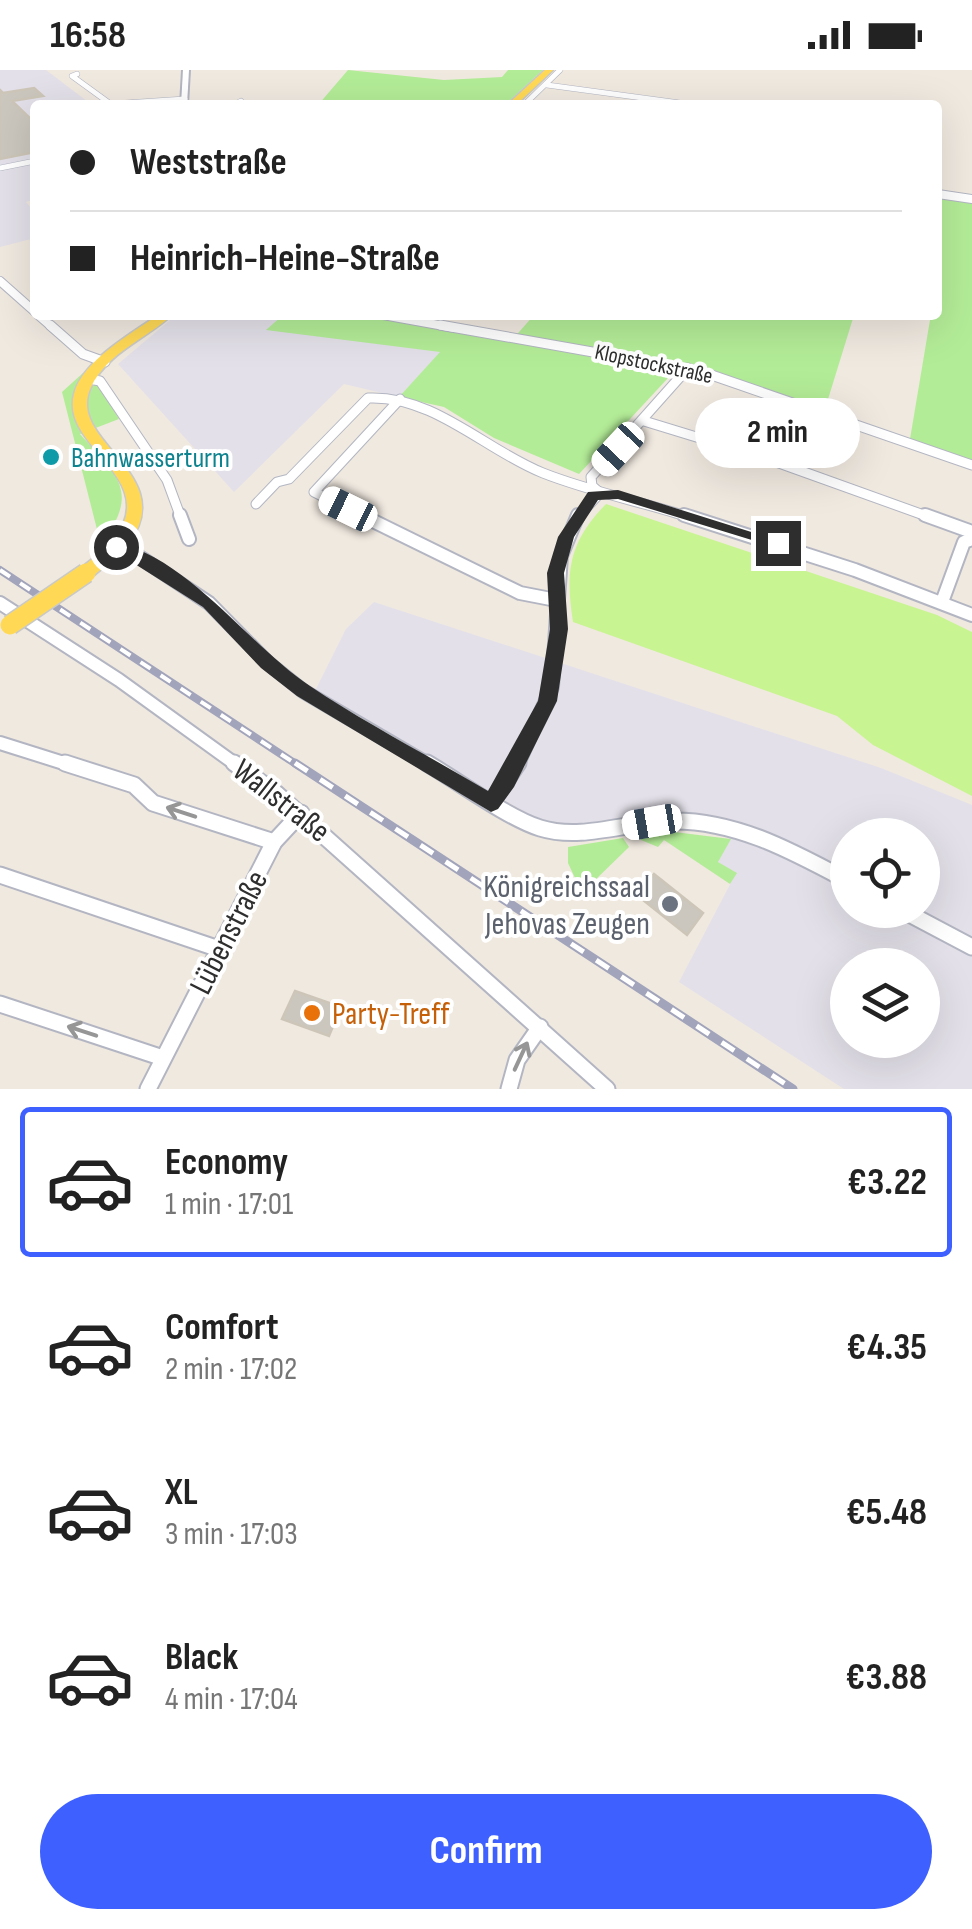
<!DOCTYPE html>
<html lang="en">
<head>
<meta charset="utf-8">
<style>
	body { margin:0; font-family:"Sofia Sans Condensed",sans-serif; background:#f6f6f6; color:#222; height:100vh; display:flex; flex-direction:column; font-size:38px; white-space:nowrap }
	* { box-sizing:border-box; margin:0 }
	p { font-size:32px; color:#767676 }
	.icon { flex:none; width:55px; height:55px; fill:none; stroke:currentColor; stroke-width:2; stroke-linecap:round; stroke-linejoin:round }
	.map { position:relative; height:1019px; overflow:hidden }
	.panel { display:flex; flex-direction:column; background:#fff; flex:1 }
	.panel>* { flex:none }
	.banner { position:absolute; left:30px; top:30px; width:912px; height:220px; border-radius:10px; box-shadow:0 10px 40px #0002; display:grid; align-content:center; height:220px; padding:0 40px; background:#fff }
	.tools { position:absolute; left:830px; top:748px; display:grid; gap:20px }
	.tools a { display:grid; place-items:center; width:110px; height:110px; border-radius:50%; background:#fff; box-shadow:0 10px 40px #0002; font-size:50px }
	.end { position:absolute; width:45px; height:45px; margin:-22px; border:12px solid #2e2e2e; background:#fff; box-shadow:0 0 0 5px #fff }
	.from { border-radius:50% }
	.bubble { position:absolute; height:70px; border-radius:35px; background:#fff; box-shadow:0 10px 40px #0002; font-size:32px; font-weight:700; line-height:70px; text-align:center }
	.car { position:absolute; width:30px; height:60px; margin:-30px -15px; border-radius:12px; box-shadow:0 0 8px 2px #0007; background:linear-gradient(#fff 24%,#345 0 40%,#fff 0 76%,#345 0 86%,#fff 0) }
	.banner b { display:flex; align-items:center; gap:35px; height:95px; font-size:38px }
	.banner b+b { border-top:2px solid #e0e0e0 }
	.banner i { width:25px; height:25px; background:#222 }
	ul { padding:18px 0 0; list-style:none }
	li { display:flex; align-items:center; gap:30px; height:150px; margin:0 20px 15px; padding:0 20px; border:5px solid transparent; border-radius:10px }
	li div { flex:1 }
	li b { display:block; font-size:38px }
	li em { font-style:normal; font-weight:700 }
	li.current { border-color:#3e60ff }
	li>.icon { width:90px; height:90px; stroke-width:1.5 }
	.action { display:flex; gap:20px; margin-top:auto; padding:20px 40px }
	.action a { flex:1; height:115px; border-radius:60px; background:#3e60ff; color:#fff; font-size:40px; font-weight:700; line-height:115px; text-align:center }
	.status { display:flex; justify-content:space-between; align-items:center; height:70px; padding:0 50px; background:#fff; direction:ltr }
	.status svg { height:28px; fill:currentColor }
	.map>svg:first-child { display:block }
</style>
</head>
<body>
<div class="status"><b>16:58</b><svg viewBox="0 0 49 12"><path d="M0 12V9h3v3zM5 12V6h3v6zM10 12V3h3v9zM15 12V0h3v12zM26 1h20v11H26zM47 4h2v5h-2z"/></svg></div>
<div class="map">
<svg width="972" height="1019" viewBox="0 0 972 1019">
	<rect width="100%" height="100%" fill="#f0e9e0"/>
	<g fill="#e3e0e9" fill-rule="evenodd">
		<path d="M0,0H46L92,35H35V129L26,132L35,143V168L0,177Z"/>
		<path d="M176,245H283L268,259L441,282L399,327L344,314L234,422L118,294Z"/>
		<path d="M374,532L881,698L972,735V1019H844L679,912L736,803L718,792L736,754L564,756L539,750L315,621L346,559ZM848,765H922V840H848ZM848,895H922V970H848Z"/>
	</g>
	<g fill="#b3ec97">
		<path d="M348,0L444,10L502,7L508,0H543L505,35H318Z"/>
		<path d="M938,124L972,129V391L910,369L930,250L931,245H938Z"/>
		<path d="M283,245H367L512,270L534,245H854L825,339L681,294L579,404L494,368L444,337L399,327L440,282L266,260Z"/>
		<path d="M83,303L89,312L97,313L119,349L80,364C119,407 140,421 101,475L62,322Z"/>
		<path d="M666,761L731,769L718,792L737,803L730,814L664,770L658,777L641,770L639,764Z"/>
		<path d="M623,768L629,777L590,815L575,808L568,793V777Z"/>
	</g>
	<path fill="#c9f492" d="M606,434L937,545L972,562V726L873,675L837,646L573,552C565,501 569,472 606,434Z"/>
	<g fill="#cbc7be" stroke="#cdc6b8" stroke-width="2.5">
		<path d="M34,18L43,26L12,31L35,53V82L0,89V20L3,23Z"/>
		<path d="M654,804L703,843L687,865L638,826Z"/>
		<path d="M295,921L341,937L329,966L282,949Z"/>
	</g>
	<g fill="none" stroke-linecap="round" stroke-linejoin="round">
		<defs>
			<g id="minor-far4">
				<path d="M77,4L72,6L112,35"/>
				<path d="M547,15L680,33"/>
				<path d="M110,34L185,29"/>
				<path d="M234,35L241,31"/>
				<path d="M524,35L560,0"/>
				<path d="M0,98L35,91"/>
			</g>
			<g id="minor-far3">
				<path d="M938,124L972,129"/>
				<path d="M0,211L35,242"/>
				<path d="M38,245L53,258"/>
				<path d="M383,245L455,258"/>
			</g>
			<g id="minor-far2">
				<path d="M50,255L83,284L105,292"/>
				<path d="M440,255L700,301L972,395"/>
				<path d="M89,309L100,311L167,410L181,448"/>
				<path d="M644,351L765,388L932,448"/>
				<path d="M256,434L277,412L289,409L368,328C434,325 485,380 543,403C591,422 643,432 692,448"/>
				<path d="M366,448L314,422L400,329"/>
				<path d="M577,448L600,423L592,416L591,407L688,298"/>
			</g>
			<g id="minor-far1">
				<path d="M180,445L189,469"/>
				<path d="M361,445L520,523L556,530"/>
				<path d="M684,445L855,500L972,545"/>
				<path d="M925,445L972,462"/>
				<path d="M116,477L138,486L209,533L268,593L303,621L431,696"/>
				<path d="M942,532L964,472L972,469"/>
				<path d="M0,533L119,610L238,696"/>
				<path d="M0,673L73,696"/>
				<path d="M517,696L552,617L561,486L578,445"/>
			</g>
			<g id="minor">
				<path d="M65,693L134,715L153,733L274,772"/>
				<path d="M234,693L277,724L607,1019"/>
				<path d="M427,693C458,711 508,748 540,758C582,771 626,752 669,751C734,749 792,781 848,811"/>
				<path d="M491,733L518,693"/>
				<path d="M0,805L219,879"/>
				<path d="M902,840L972,877"/>
				<path d="M0,934L163,988"/>
				<path d="M148,1019L274,772L301,743"/>
				<path d="M509,1019L517,990L540,957"/>
			</g>
			<path id="tertiary" d="M183,0H189L187,35H181Z"/>
			<g id="primary">
				<path d="M545,0H553L516,35H507Z"/>
				<path d="M158,245H172C146,269 107,283 91,317C64,373 183,403 127,476C118,487 103,497 92,507H80L77,503L80,499C91,489 106,480 115,468C161,406 60,378 74,324C82,291 132,263 158,245Z"/>
			</g>
		</defs>
		<use href="#minor-far4" stroke="#b3b6c2" stroke-width="6"/>
		<use href="#minor-far3" stroke="#b3b6c2" stroke-width="10"/>
		<use href="#minor-far2" stroke="#b3b6c2" stroke-width="11"/>
		<use href="#minor-far1" stroke="#b3b6c2" stroke-width="16"/>
		<use href="#minor" stroke="#b3b6c2" stroke-width="19"/>
		<use href="#tertiary" stroke="#b3b6c2" stroke-width="4"/>
		<use href="#primary" stroke="#c9c9c9" stroke-width="3"/>
		<use href="#minor-far4" stroke="#fff" stroke-width="5"/>
		<use href="#minor-far3" stroke="#fff" stroke-width="8"/>
		<use href="#minor-far2" stroke="#fff" stroke-width="9"/>
		<use href="#minor-far1" stroke="#fff" stroke-width="12"/>
		<use href="#minor" stroke="#fff" stroke-width="15"/>
		<use href="#tertiary" fill="#fff" fill-rule="evenodd"/>
		<use href="#primary" fill="#ffd956" fill-rule="evenodd"/>
		<defs>
			<path id="rail-far1" d="M0,500L299,696"/>
			<path id="rail" d="M295,693L793,1019"/>
		</defs>
		<use href="#rail-far1" stroke="#a1a4ba" stroke-width="8"/>
		<use href="#rail" stroke="#a1a4ba" stroke-width="9"/>
		<use href="#rail-far1" stroke="#fff" stroke-width="4" stroke-dasharray="12" stroke-linecap="butt"/>
		<use href="#rail" stroke="#fff" stroke-width="5" stroke-dasharray="15" stroke-linecap="butt"/>
		<defs>
			<path id="primary-bridge" d="M10,555L86,503"/>
		</defs>
		<use href="#primary-bridge" stroke="#c9c9c9" stroke-width="22" stroke-linecap="butt"/>
		<use href="#primary-bridge" stroke="#ffd956" stroke-width="19"/>
	</g>
	<defs><path id="oneway-shaft" d="M-6 0H5M1.5-3L5.5 0L1.5 3" fill="none" stroke-width="1.6" stroke-linecap="round" stroke-linejoin="round" transform="scale(2.5)"/></defs>
	<g stroke="#969696">
		<use href="#oneway-shaft" transform="translate(181 742) rotate(-162)"/>
		<use href="#oneway-shaft" transform="translate(82 961) rotate(-162)"/>
		<use href="#oneway-shaft" transform="translate(521 986) rotate(-65)"/>
	</g>
	<path fill="#2e2e2e" d="M618,420L786,473L778,478L618,429L598,430L574,467L564,503L568,559L557,631L514,717L498,739L491,742L297,626L261,598L203,537L108,477L116,472C192,491 247,574 310,616C367,654 429,686 488,721L538,631L550,559L547,503L558,467L588,422Z"/>
	<circle fill="#0f9aa8" stroke="#fff" stroke-width="4" cx="51" cy="387" r="10"/>
	<circle fill="#6b7280" stroke="#fff" stroke-width="4" cx="670" cy="834" r="10"/>
	<circle fill="#e8710a" stroke="#fff" stroke-width="4" cx="312" cy="943" r="10"/>
	<g text-anchor="middle" stroke-width="8" stroke-linejoin="round" paint-order="stroke">
		<g font-size="22" fill="#2e2e2e" stroke="#fff">
			<text transform="translate(654 293) rotate(12)" y="8">Klopstockstraße</text>
		</g>
		<g font-size="28" fill="#0d838f" stroke="#fff" text-anchor="start">
			<text x="71" y="397">Bahnwasserturm</text>
		</g>
		<g font-size="32" fill="#2e2e2e" stroke="#fff">
			<text transform="translate(282 730) rotate(38)" y="11">Wallstraße</text>
			<text transform="translate(228 862) rotate(-63)" y="11">Lübenstraße</text>
		</g>
		<g font-size="32" fill="#5b616d" stroke="#fff" text-anchor="end">
			<text x="650" y="827">Königreichssaal<tspan x="650" dy="37">Jehovas Zeugen</tspan></text>
		</g>
		<g font-size="32" fill="#c56008" stroke="#fff" text-anchor="start">
			<text x="332" y="954">Party-Treff</text>
		</g>
	</g>
</svg>
<div class="tools">
<a><svg class="icon" aria-label="locate" viewBox="0 0 24 24"><circle cx="12" cy="12" r="6"/><path d="M12 2v4M12 18v4M2 12h4M18 12h4"/></svg></a>
<a><svg class="icon" aria-label="layers" viewBox="0 0 24 24"><path d="M12 4l9 5-9 5-9-5zM3 14l9 5 9-5"/></svg></a>
</div>
<i class="end from" style="left:116px;top:477px"></i>
<i class="end" style="left:778px;top:473px"></i>
<div class="bubble" style="left:695px;top:328px;width:165px">2 min</div>
<i class="car" style="left:618px;top:379px;rotate:223deg"></i>
<i class="car" style="left:348px;top:439px;rotate:296deg"></i>
<i class="car" style="left:652px;top:752px;rotate:260deg"></i>
<div class="banner">
<b><i class="from"></i>Weststraße</b>
<b><i></i>Heinrich-Heine-Straße</b>
</div>
</div>
<section class="panel">
<ul>
<li class="current"><svg class="icon" aria-label="car" viewBox="0 0 24 24"><path d="M5 17H2v-5l4-1 3-4h7l3 4 3 1v5h-3M9 17h6M6 11h13"/><circle cx="7" cy="17" r="2"/><circle cx="17" cy="17" r="2"/></svg><div><b>Economy</b><p>1 min · 17:01</p></div><em>€3.22</em></li>
<li><svg class="icon" aria-label="car" viewBox="0 0 24 24"><path d="M5 17H2v-5l4-1 3-4h7l3 4 3 1v5h-3M9 17h6M6 11h13"/><circle cx="7" cy="17" r="2"/><circle cx="17" cy="17" r="2"/></svg><div><b>Comfort</b><p>2 min · 17:02</p></div><em>€4.35</em></li>
<li><svg class="icon" aria-label="car" viewBox="0 0 24 24"><path d="M5 17H2v-5l4-1 3-4h7l3 4 3 1v5h-3M9 17h6M6 11h13"/><circle cx="7" cy="17" r="2"/><circle cx="17" cy="17" r="2"/></svg><div><b>XL</b><p>3 min · 17:03</p></div><em>€5.48</em></li>
<li><svg class="icon" aria-label="car" viewBox="0 0 24 24"><path d="M5 17H2v-5l4-1 3-4h7l3 4 3 1v5h-3M9 17h6M6 11h13"/><circle cx="7" cy="17" r="2"/><circle cx="17" cy="17" r="2"/></svg><div><b>Black</b><p>4 min · 17:04</p></div><em>€3.88</em></li>
</ul>
<div class="action"><a>Confirm</a></div>
</section>
</body>
</html>
